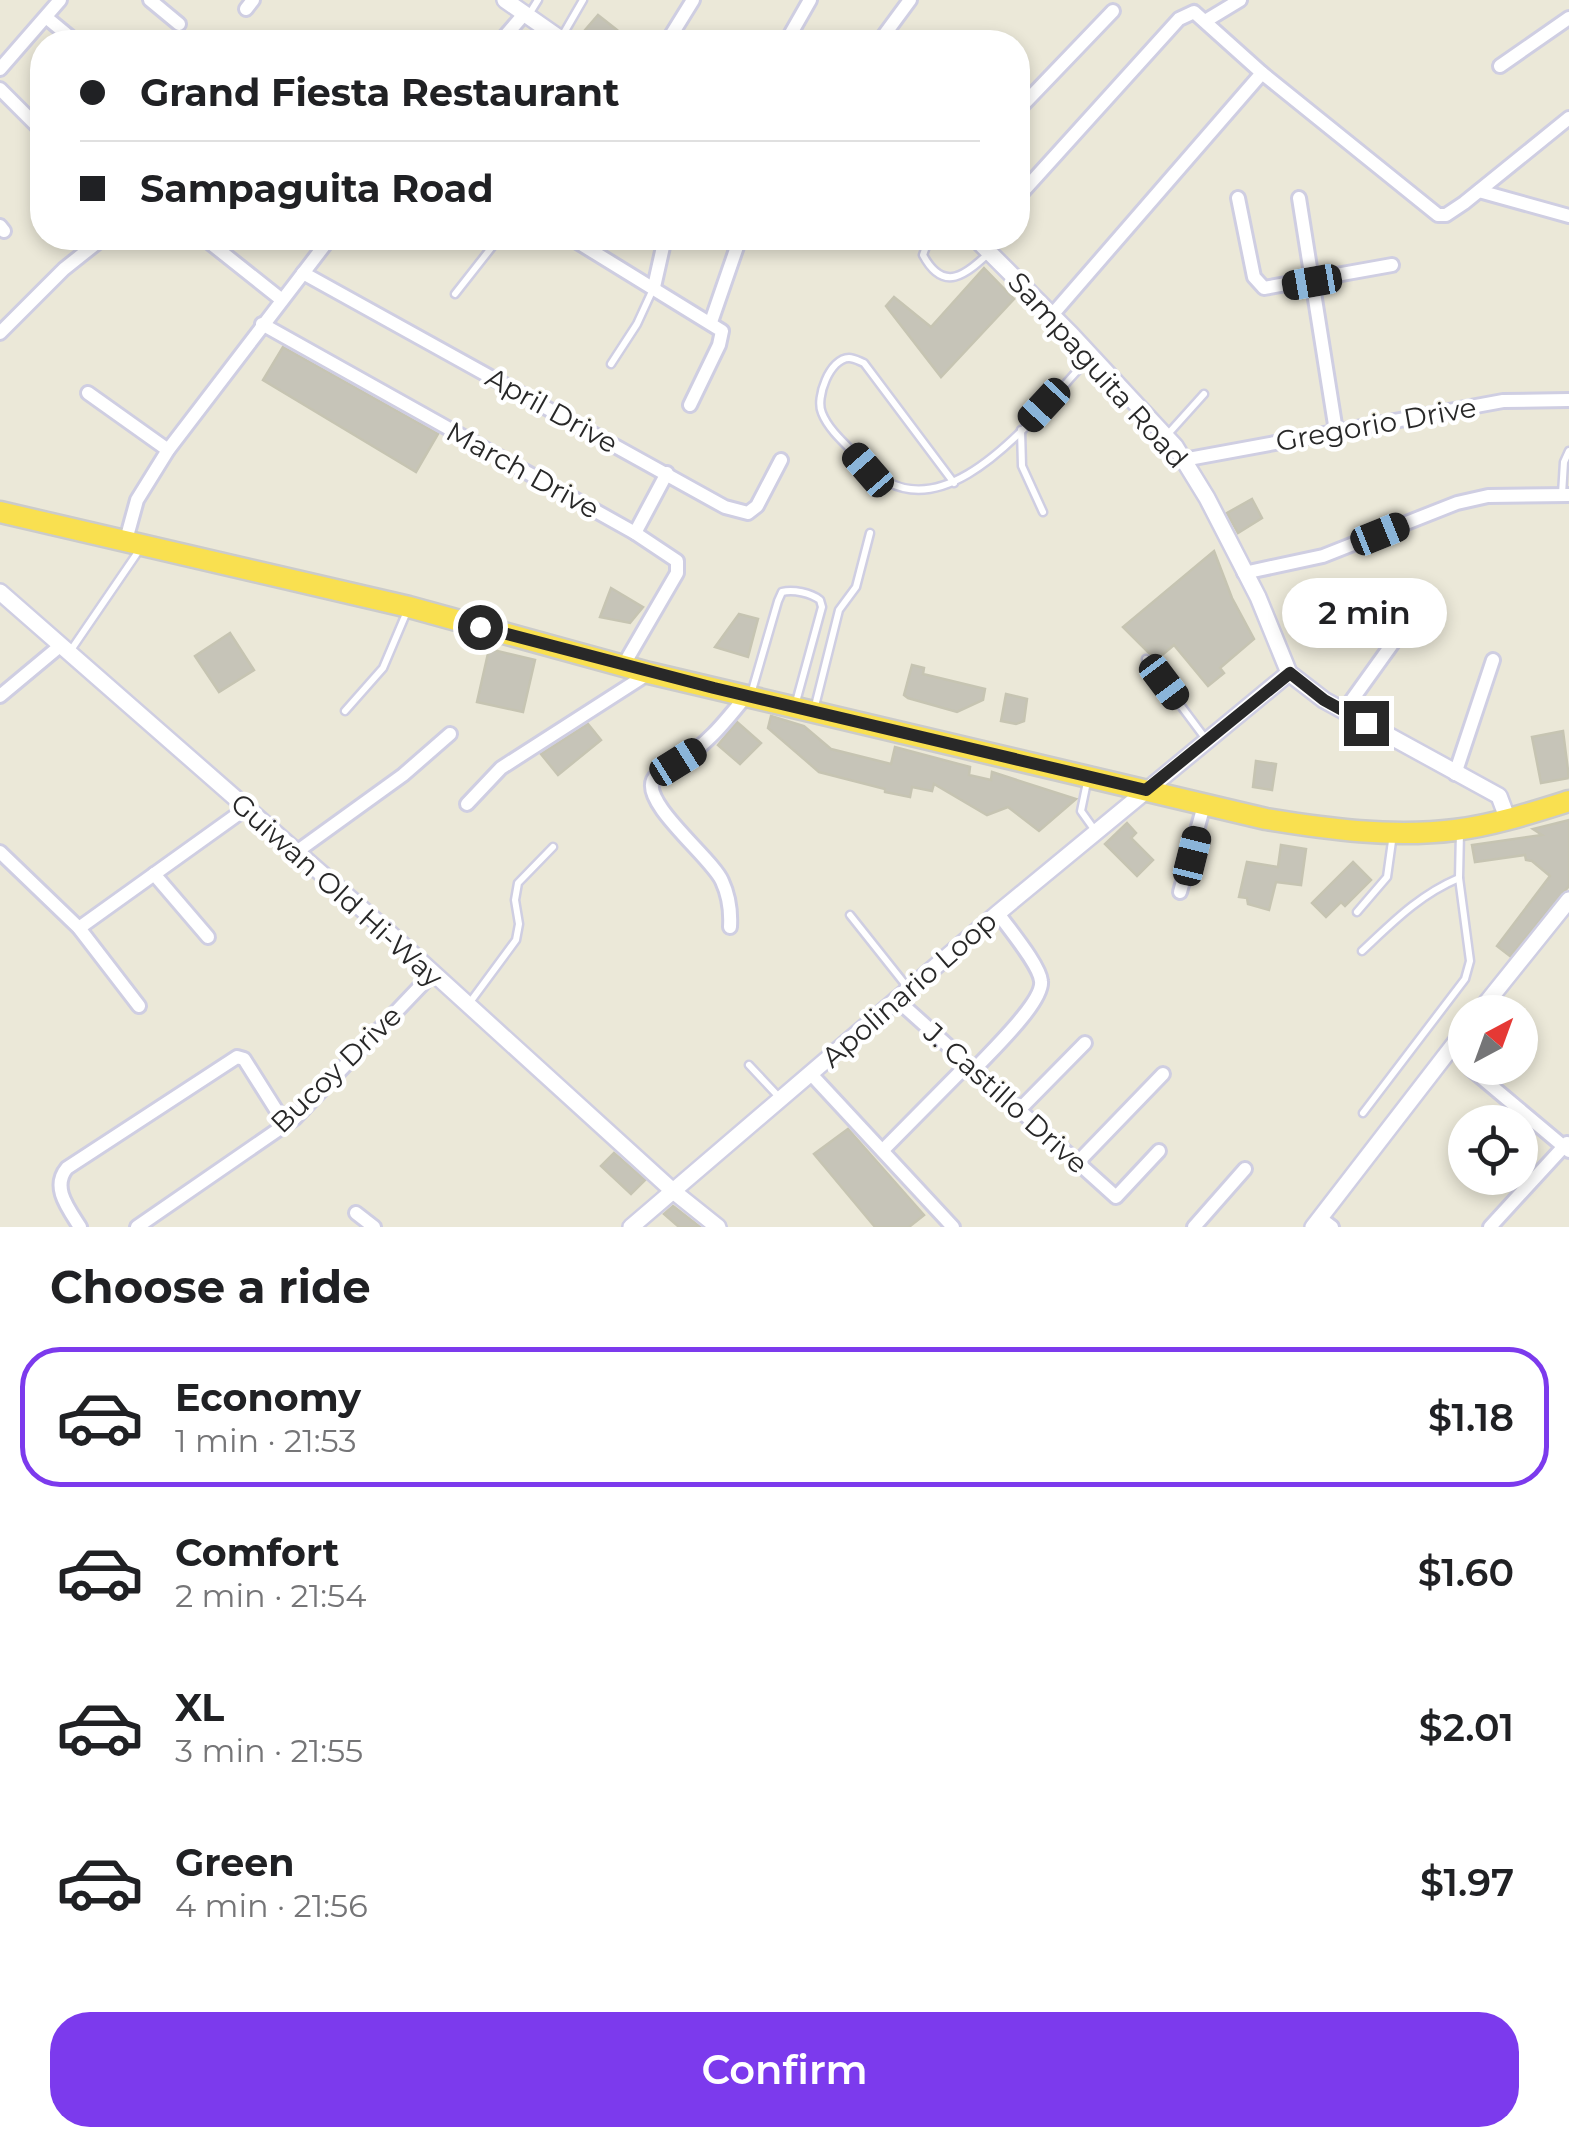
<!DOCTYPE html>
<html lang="en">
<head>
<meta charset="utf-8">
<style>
	body { margin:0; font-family:Montserrat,sans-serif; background:#f6f6f6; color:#202124; height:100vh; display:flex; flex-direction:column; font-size:38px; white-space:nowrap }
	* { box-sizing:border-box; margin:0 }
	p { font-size:32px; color:#757577 }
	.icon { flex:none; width:55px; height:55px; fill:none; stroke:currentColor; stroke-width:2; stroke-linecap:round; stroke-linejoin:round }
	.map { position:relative; height:1227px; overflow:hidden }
	.details { display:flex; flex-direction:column; background:#fff; flex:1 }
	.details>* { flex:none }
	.banner { position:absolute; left:30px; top:30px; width:1000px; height:220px; border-radius:40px; box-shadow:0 5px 15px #0003; display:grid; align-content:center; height:220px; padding:0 50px; background:#fff }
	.needle { width:65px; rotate:41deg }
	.tools { position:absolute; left:1448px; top:995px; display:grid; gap:20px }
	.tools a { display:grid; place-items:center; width:90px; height:90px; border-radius:50%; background:#fff; box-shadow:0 5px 15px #0003; font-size:50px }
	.end { position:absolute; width:45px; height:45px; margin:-22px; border:12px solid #282828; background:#fff; box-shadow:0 0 0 5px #fff }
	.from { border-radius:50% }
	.bubble { position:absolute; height:70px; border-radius:35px; background:#fff; box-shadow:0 5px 15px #0003; font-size:32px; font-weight:600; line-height:70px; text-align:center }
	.car { position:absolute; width:30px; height:60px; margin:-30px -15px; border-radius:12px; box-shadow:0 0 8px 2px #0007; background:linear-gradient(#222 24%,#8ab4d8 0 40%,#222 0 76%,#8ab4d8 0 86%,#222 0) }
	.banner b { display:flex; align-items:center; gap:35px; height:95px; font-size:38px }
	.banner b+b { border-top:2px solid #e0e0e0 }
	.banner i { width:25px; height:25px; background:#202124 }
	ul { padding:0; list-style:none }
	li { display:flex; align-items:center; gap:30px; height:140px; margin:0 20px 15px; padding:0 30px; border:5px solid transparent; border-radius:40px }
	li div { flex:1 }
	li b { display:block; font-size:38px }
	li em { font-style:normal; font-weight:600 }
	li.current { border-color:#7c3aed }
	li>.icon { width:90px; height:90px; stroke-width:1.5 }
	h2 { padding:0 50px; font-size:45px; line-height:120px }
	.primary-button { display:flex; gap:20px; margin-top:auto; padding:20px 50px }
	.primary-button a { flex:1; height:115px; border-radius:40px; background:#7c3aed; color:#fff; font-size:40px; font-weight:600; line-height:115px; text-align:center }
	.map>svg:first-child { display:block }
</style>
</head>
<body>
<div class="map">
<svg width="1569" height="1227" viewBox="0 0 1569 1227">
	<rect width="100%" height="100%" fill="#ebe8d8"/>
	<g fill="#c6c4b8" stroke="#c6c4b2" stroke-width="2.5">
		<path d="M598,15L617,30L607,42H600L585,30Z"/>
		<path d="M984,268L1014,299L941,377L886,306L894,297L931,327Z"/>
		<path d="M283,347L438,434L416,472L263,380Z"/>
		<path d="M1252,499L1262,518L1238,533L1227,513Z"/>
		<path d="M1214,551L1232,598L1254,639L1220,668L1224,673L1208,686L1174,645L1156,660L1123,627Z"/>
		<path d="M611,588L643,607L630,623L600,617Z"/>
		<path d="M739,614L758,619L748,657L715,647Z"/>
		<path d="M230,633L254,670L219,692L195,656Z"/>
		<path d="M489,649L535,660L523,712L477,702Z"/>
		<path d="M912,665L924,668L923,674L985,689L983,700L957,712L908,698L904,695Z"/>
		<path d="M1006,694L1027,699L1024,721L1016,724L1001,721Z"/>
		<path d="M771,716L804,726L831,749L891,764L895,747L970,767L969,775L991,780L992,772L1076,799L1039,831L1008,807L987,815L934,784L932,791L912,787L910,797L885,792V789L819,772L768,728Z"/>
		<path d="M737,722L761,743L740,764L718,745Z"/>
		<path d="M588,724L601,740L558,775L541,754Z"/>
		<path d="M1563,731L1569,778L1541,783L1532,737Z"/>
		<path d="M1256,761L1276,764L1272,790L1253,787Z"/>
		<path d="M1569,820V886L1510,956L1497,946L1550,876L1532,861L1526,860L1525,855L1475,862L1472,845L1542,835L1533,829Z"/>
		<path d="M1127,823L1136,833L1131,838L1153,860L1137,876L1105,844Z"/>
		<path d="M1281,845L1306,849L1301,885L1276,882L1269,910L1248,904L1247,898L1239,897L1247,862L1278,867Z"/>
		<path d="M1353,862L1371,880L1345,906L1341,902L1326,917L1312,903Z"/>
		<path d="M848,1129L924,1215L909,1227H875L814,1154Z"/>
		<path d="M614,1153L645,1180L631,1194L601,1166Z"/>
		<path d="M673,1206L700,1227H679L664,1214Z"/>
	</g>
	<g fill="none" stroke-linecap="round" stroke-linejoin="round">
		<defs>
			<g id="service">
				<path d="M528,16L538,0"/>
				<path d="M561,38L583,0"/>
				<path d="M929,238L923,255C944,294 966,274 989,253"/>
				<path d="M455,294L499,238"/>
				<path d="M611,364L637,324L654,287"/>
				<path d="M1021,430L1022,466L1043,512"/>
				<path d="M1168,434L1204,394"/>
				<path d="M954,483L864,363C859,361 854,358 849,358C830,358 815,398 822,413C829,431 848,446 861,460C939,550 1037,412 1090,357"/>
				<path d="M1562,494L1564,462L1569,451"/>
				<path d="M71,650L140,549"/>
				<path d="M1146,659L1205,738"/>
				<path d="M751,694L778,601L782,592C793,589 811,593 820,600L822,607L796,702"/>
				<path d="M815,706L839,610L856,587L870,533"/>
				<path d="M345,711L383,668L408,609"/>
				<path d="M1087,782L1081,811L1096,832"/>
				<path d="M1357,912L1387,877L1393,834"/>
				<path d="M850,915L908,988"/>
				<path d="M1362,951C1393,922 1419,895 1459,878"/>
				<path d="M468,1005L516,940L519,924L515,900L518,883L553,847"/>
				<path d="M749,1065L779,1097"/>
				<path d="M1363,1113L1465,979L1470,961L1459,878L1460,831"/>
			</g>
			<g id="minor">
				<path d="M150,0L179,24"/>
				<path d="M246,9L253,0"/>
				<path d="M47,18L76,42"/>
				<path d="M1207,20L1240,0"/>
				<path d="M500,42L525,13"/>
				<path d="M667,42L693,0"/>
				<path d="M786,42L810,0"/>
				<path d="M879,42L910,0"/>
				<path d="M1500,66L1569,18"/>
				<path d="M0,69L60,0"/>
				<path d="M0,89L42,131"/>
				<path d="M1018,110L1113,11"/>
				<path d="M1479,191L1569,216"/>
				<path d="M1018,197L1179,19L1194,12L1262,73L1438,215H1446L1464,203L1569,118"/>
				<path d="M1238,198L1254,277L1264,288L1392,265"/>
				<path d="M1299,198L1336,431"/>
				<path d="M0,226L4,231"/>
				<path d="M204,238L282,300"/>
				<path d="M571,238L722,331L719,345L690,405"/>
				<path d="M303,273L725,507L748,513L757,506L781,460"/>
				<path d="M654,287L665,238"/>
				<path d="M1052,315L1262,73"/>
				<path d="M711,322L740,238"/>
				<path d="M262,324L635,533L677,561V573L623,666"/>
				<path d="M0,333L64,269L103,238"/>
				<path d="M88,393L168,450"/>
				<path d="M1183,460L1503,401L1569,400"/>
				<path d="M635,533L667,473"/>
				<path d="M126,540L137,500L168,450L330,238"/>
				<path d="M1244,573L1323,556L1457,503L1488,496L1569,495"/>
				<path d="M0,696L60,646"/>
				<path d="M1344,711L1400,633"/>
				<path d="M1455,774L1493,660"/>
				<path d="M467,804L501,768L649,673"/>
				<path d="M0,852L79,928L139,1006"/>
				<path d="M295,853L403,775L450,734"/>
				<path d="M154,874L208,937"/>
				<path d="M1180,892L1204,805"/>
				<path d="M730,927C731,910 729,896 722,881C712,858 642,804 653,780C658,771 669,767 678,762C707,745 725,722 746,696"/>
				<path d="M79,928L245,809"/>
				<path d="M896,999L1116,1197L1159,1151"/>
				<path d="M1470,1068L1569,1151"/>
				<path d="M974,1070C988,1054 1044,1002 1041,981C1039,964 1008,928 998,913"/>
				<path d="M810,1073L953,1227"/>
				<path d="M1019,1110L1085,1043"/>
				<path d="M884,1149L967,1065"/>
				<path d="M1078,1162L1163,1074"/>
				<path d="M356,1213L374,1227"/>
				<path d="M1320,1218L1332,1227"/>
				<path d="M80,1227C68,1208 51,1187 67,1168L237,1057L244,1059L285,1124"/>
				<path d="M137,1227L295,1118L432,974"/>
				<path d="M1194,1227L1245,1169"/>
				<path d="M1490,1227L1567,1143"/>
			</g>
			<g id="tertiary">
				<path d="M505,0L565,42"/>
				<path d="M975,238L1071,334L1175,446L1207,498L1258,597L1289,673L1324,700L1499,796L1508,820"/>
				<path d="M0,592L386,930L673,1191L718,1227"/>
				<path d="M1479,1012L1569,900"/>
				<path d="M631,1227L998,913L1289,673"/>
				<path d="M1313,1227L1465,1030"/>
			</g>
			<path id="trunk" d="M0,512L409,607L649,673L1266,819C1328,829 1392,838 1455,830C1494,825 1531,813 1569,801"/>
		</defs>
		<use href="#service" stroke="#cfcee2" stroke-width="11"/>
		<use href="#minor" stroke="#cfcee2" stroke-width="18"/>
		<use href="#tertiary" stroke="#cfcee2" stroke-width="20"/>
		<use href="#trunk" stroke="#cbcbcb" stroke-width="25"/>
		<use href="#service" stroke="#fff" stroke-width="6"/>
		<use href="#minor" stroke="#fff" stroke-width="12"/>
		<use href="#tertiary" stroke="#fff" stroke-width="15"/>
		<use href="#trunk" stroke="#f9e050" stroke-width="20"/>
	</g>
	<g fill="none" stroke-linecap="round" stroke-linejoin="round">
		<path stroke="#282828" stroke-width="12" d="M480,627L714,688L1146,790L1290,673L1324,700L1366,723"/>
	</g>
	<g text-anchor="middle" stroke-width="9" stroke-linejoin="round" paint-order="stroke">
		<g font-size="28" fill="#282828" stroke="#fff">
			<text transform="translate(1098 370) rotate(48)" y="10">Sampaguita Road</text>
			<text transform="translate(552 410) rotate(29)" y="10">April Drive</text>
			<text transform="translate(1376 424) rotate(-10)" y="10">Gregorio Drive</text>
			<text transform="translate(523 470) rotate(29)" y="10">March Drive</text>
			<text transform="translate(337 890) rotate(42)" y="10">Guiwan Old Hi-Way</text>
			<text transform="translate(909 989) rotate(-41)" y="10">Apolinario Loop</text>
			<text transform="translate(336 1069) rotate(-44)" y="10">Bucoy Drive</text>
			<text transform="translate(1006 1098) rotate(42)" y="10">J. Castillo Drive</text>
		</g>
	</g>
</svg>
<div class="tools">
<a><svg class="needle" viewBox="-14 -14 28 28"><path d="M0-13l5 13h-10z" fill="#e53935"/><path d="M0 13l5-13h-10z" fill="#757577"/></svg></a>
<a><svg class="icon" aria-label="locate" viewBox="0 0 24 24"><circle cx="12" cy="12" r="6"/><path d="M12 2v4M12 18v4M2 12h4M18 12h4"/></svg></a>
</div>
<i class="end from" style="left:480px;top:627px"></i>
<i class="end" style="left:1366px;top:723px"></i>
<div class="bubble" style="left:1282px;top:578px;width:165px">2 min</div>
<i class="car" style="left:1312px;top:282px;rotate:260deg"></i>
<i class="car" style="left:1044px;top:405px;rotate:223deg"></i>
<i class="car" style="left:868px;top:470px;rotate:319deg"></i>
<i class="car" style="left:1380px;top:534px;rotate:68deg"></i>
<i class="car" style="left:1164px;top:682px;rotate:143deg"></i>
<i class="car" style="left:678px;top:762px;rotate:58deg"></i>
<i class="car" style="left:1192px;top:856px;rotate:14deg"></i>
<div class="banner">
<b><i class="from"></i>Grand Fiesta Restaurant</b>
<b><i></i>Sampaguita Road</b>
</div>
</div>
<section class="details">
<h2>Choose a ride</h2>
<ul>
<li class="current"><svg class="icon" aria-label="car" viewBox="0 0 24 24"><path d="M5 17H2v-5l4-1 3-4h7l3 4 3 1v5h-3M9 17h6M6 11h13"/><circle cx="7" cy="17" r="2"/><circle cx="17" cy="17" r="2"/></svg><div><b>Economy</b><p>1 min · 21:53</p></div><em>$1.18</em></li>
<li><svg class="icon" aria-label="car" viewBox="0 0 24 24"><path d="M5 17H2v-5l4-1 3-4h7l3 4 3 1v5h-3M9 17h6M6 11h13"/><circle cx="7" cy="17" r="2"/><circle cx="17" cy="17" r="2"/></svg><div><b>Comfort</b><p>2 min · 21:54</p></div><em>$1.60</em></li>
<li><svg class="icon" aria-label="car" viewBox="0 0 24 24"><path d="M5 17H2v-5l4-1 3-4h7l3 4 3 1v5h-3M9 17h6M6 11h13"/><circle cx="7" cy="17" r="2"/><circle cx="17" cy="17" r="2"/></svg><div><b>XL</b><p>3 min · 21:55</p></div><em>$2.01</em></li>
<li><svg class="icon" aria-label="car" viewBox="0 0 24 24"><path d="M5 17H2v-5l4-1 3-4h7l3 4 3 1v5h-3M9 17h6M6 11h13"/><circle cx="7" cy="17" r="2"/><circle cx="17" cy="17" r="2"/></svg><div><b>Green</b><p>4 min · 21:56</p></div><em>$1.97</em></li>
</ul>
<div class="primary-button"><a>Confirm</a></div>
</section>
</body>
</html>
